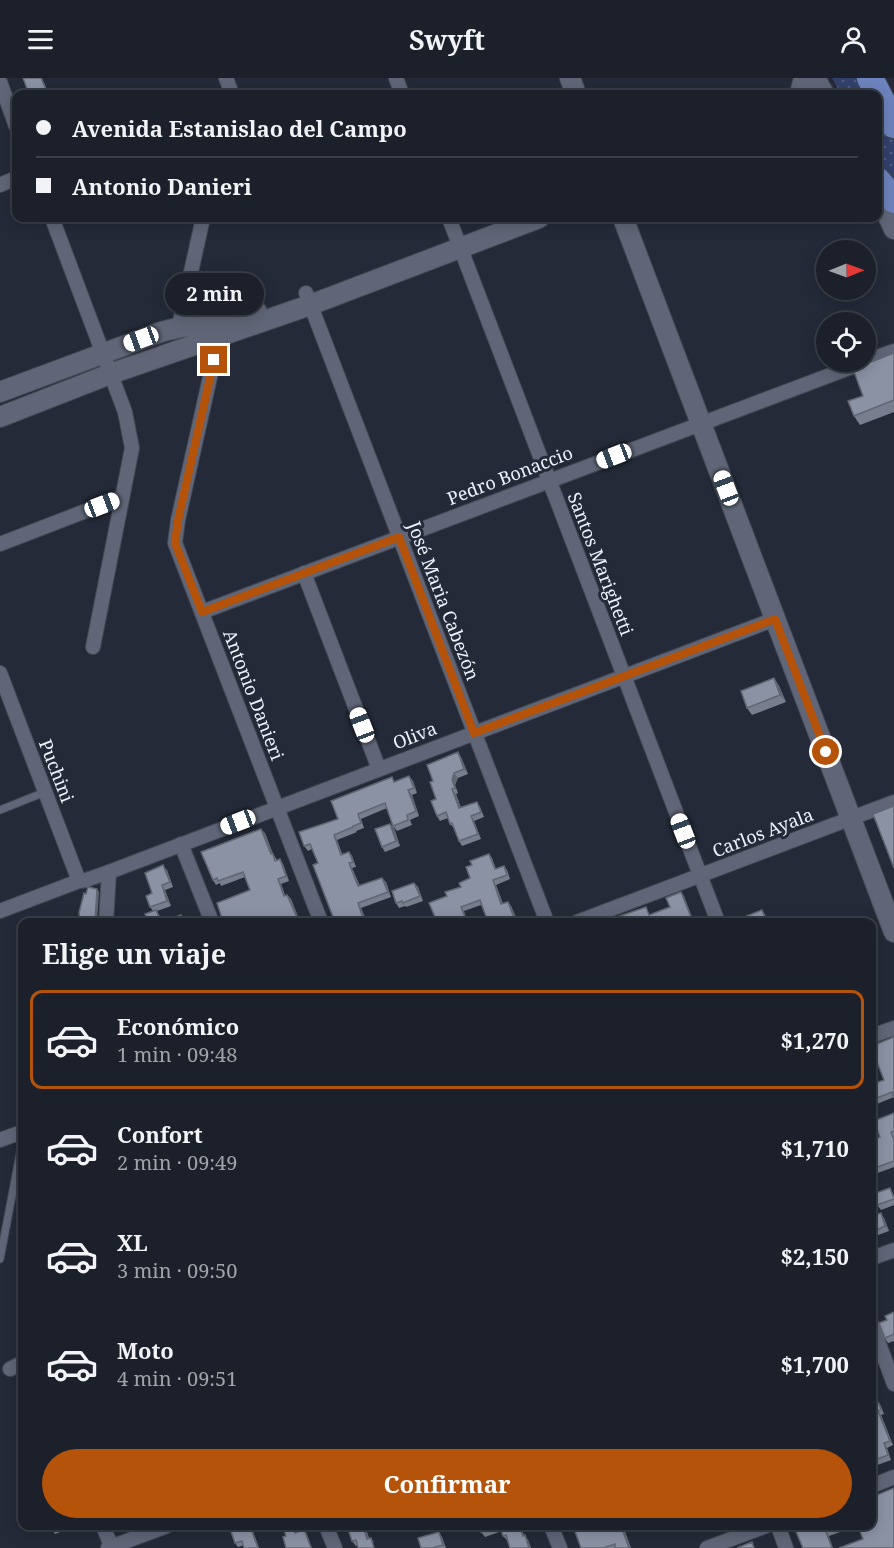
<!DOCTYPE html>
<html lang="es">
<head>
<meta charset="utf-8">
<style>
	body { margin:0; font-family:"Noto Serif",serif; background:#282d36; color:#f1f3f6; height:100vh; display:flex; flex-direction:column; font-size:22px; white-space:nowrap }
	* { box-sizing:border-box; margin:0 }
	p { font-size:20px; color:#a0a3a8 }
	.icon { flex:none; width:33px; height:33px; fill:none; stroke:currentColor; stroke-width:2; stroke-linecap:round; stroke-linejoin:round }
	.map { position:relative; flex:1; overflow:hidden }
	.drawer { position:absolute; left:18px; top:840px; width:858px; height:612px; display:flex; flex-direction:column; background:#1b202a; border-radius:12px; box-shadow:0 3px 15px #0003,0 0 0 2px #393e47 }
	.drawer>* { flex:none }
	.hud { position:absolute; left:12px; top:12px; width:870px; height:132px; border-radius:12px; box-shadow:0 3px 15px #0003,0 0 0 2px #393e47; display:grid; align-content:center; height:132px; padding:0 24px; background:#1b202a }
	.needle { width:39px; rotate:89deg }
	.tools { position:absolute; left:816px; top:162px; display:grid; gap:12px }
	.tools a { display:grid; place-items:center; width:60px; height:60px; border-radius:50%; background:#1b202a; box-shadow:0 3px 15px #0003,0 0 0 2px #393e47; font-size:30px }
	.end { position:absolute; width:27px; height:27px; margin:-14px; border:8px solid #b45309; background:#fff; box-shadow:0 0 0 3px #fff }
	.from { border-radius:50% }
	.bubble { position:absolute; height:42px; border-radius:21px; background:#1b202a; box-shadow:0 3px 15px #0003,0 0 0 2px #393e47; font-size:20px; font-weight:700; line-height:42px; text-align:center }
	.car { position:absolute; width:18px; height:36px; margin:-18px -9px; border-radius:8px; box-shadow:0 0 4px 2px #0007; background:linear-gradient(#fff 24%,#345 0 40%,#fff 0 76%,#345 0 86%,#fff 0) }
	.hud b { display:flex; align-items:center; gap:21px; height:57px; font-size:22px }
	.hud b+b { border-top:2px solid #393e47 }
	.hud i { width:15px; height:15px; background:#f1f3f6 }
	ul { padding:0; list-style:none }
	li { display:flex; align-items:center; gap:18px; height:99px; margin:0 12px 9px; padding:0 12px; border:3px solid transparent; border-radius:12px }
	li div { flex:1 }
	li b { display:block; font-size:22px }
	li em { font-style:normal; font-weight:700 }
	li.on { border-color:#b45309 }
	li>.icon { width:54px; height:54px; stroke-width:1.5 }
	h2 { padding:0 24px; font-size:27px; line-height:72px }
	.primary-button { display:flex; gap:12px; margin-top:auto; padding:12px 24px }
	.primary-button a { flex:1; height:69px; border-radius:36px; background:#b45309; color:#fff; font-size:24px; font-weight:700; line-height:69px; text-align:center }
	header { display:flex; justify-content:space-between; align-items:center; height:78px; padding:0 24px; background:#1b202a; font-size:27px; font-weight:700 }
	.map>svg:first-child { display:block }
</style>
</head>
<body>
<header><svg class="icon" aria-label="menu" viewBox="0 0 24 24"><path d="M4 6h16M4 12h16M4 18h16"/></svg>Swyft<svg class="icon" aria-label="person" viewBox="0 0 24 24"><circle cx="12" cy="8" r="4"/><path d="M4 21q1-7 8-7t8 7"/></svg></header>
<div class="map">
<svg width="894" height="1470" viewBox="0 0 894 1470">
	<defs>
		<pattern id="grass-dots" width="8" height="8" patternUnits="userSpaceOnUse" patternTransform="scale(1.5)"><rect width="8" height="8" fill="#32416c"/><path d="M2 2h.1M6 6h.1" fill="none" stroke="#505d82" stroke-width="1.8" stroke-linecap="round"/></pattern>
	</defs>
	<rect width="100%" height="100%" fill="#242a38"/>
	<g fill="url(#grass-dots)">
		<path d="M832,0H866L877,16H841Z"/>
		<path d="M878,17L894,52V109L883,99L878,90Z"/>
	</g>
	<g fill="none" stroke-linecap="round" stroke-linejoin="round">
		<defs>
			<g id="lane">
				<path d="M0,732L45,714"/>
				<path d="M0,1181L22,1065"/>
			</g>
			<g id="street">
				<path d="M226,0L232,16H230"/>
				<path d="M396,0L402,16"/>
				<path d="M0,4L16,48"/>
				<path d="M0,107L16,100"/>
				<path d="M52,140L125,334L132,370L93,569"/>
				<path d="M449,140L718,844"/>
				<path d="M306,215L547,844"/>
				<path d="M179,248L203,140"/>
				<path d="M219,259L178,442L175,465L321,844"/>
				<path d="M866,283L894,273"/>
				<path d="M0,466L122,419"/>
				<path d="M304,495L379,691"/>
				<path d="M202,534L865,284"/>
				<path d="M0,595L79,803"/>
				<path d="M181,766L212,844"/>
				<path d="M0,833L79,803L86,802L109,794L775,541"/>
				<path d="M106,844L109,794"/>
				<path d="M577,844L894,724"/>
				<path d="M872,958L894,950"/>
				<path d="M0,1062L22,1054"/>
				<path d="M872,1180L894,1172"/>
				<path d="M872,1247L894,1306"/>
				<path d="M10,1291L22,1285"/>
				<path d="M872,1408L894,1399"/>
				<path d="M103,1448L112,1470"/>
				<path d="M326,1448L335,1470"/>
				<path d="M551,1448L560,1470"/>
				<path d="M778,1448L786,1470"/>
				<path d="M108,1470L167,1448"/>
				<path d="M707,1470L766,1448"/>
			</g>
			<g id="secondary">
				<path d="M570,0L576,16"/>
				<path d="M815,0L824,16"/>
				<path d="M800,16L804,0"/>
				<path d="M878,117L894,151"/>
				<path d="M623,140L894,854"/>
				<path d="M0,314L161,254C192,245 226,245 257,234"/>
				<path d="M0,339L110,296L310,227L539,140"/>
			</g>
			<g id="highway">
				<path d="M870,0L894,47"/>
				<path d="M878,103L894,122"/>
			</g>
		</defs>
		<use href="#lane" stroke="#444854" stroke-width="9"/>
		<use href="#street" stroke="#444854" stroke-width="16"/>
		<use href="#secondary" stroke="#444854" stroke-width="22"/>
		<use href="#highway" stroke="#444854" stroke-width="28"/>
		<use href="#lane" stroke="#606677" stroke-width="7"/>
		<use href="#street" stroke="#606677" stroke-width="14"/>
		<use href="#secondary" stroke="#606677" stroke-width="20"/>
		<use href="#highway" stroke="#6d83bd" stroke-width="26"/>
	</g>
	<g fill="#787e8d">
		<path d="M894,275V334L860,347L854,338L863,318Z"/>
		<path d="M774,600L779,608L786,624L752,637L747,630Z"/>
		<path d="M461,679L468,696L458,700L455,707L458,715L456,716L461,730L477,724L480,729L484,739L474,743L481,761L462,768L459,763L454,750L450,746L448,740L440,743L437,738L436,721L433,703Z"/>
		<path d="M409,698L413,703L417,715L412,717L419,738L410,742L412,747L397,753L393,748L387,730L361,741L364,750L356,753L357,754L337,762L342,776L349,774L352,778L356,789L352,790L360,808L386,804L391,819L361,830L367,844H335L318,785L312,771L308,773L304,768L338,741L396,703Z"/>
		<path d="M390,746L394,750L400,768L385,774L382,769Z"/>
		<path d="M265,755L273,776L277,782L283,786L289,803L281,806L285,817H287L291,821L300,844H223L250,812L245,799L221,808L220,805L216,807L213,802Z"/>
		<path d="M489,776L492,780L496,791L504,788L507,792L510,801L496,807L503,826L508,824L511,828L518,844H488L481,827L464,833L435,839L447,818L461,809L470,800L472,787Z"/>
		<path d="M167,792L173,809L165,812L171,828L157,833L163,844H135L146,838L153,833L150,829L152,815Z"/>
		<path d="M414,805L418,809L423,823L406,829L405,828L399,830L396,825Z"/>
		<path d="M872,968L894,1019L872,1028V1006L884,1002L879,989L872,992Z"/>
		<path d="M894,1035V1089L875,1096L878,1102L872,1104V1062L880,1059Z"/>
		<path d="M890,1110L894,1118V1127L881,1132L877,1127Z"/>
		<path d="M872,1138L884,1140L889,1153L873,1159L872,1156Z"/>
		<path d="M894,1234V1263L888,1265L885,1260L887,1242Z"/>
		<path d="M872,1310L876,1322L880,1326L884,1336L881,1337L893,1367L887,1370L891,1382L872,1389Z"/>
		<path d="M50,1448H76L55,1456Z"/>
		<path d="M251,1448L259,1470H244V1467L238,1469L235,1465Z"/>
		<path d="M340,1448H365L369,1460L374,1464L356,1468L352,1463L349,1451L343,1453Z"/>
		<path d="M479,1448H520L524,1457L528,1462L531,1470H510L507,1462L503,1458L502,1453L485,1459L481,1454Z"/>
		<path d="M623,1448L631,1470H581Z"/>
		<path d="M799,1448H857L829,1458Z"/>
		<path d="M442,1459L446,1470H421Z"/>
	</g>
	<g fill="#616673">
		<path d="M41,0H42L49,16H48Z"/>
		<path d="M774,600L779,608L786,624L780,617Z"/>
		<path d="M458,674L461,679L468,696L464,691Z"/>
		<path d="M454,695L458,700L455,707L458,715L455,710L452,702Z"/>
		<path d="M409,698L413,703L417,715L414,710Z"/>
		<path d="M452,711L456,716L463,735L459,730Z"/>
		<path d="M408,712L412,717L419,738L416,733Z"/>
		<path d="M477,724L480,729L484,739L481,734Z"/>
		<path d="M471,738L474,743L481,761L478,756Z"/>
		<path d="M390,746L394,750L400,768L396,763Z"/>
		<path d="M261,751L265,755L275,781L271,776Z"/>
		<path d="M334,757L337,762L344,781L341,777Z"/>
		<path d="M349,774L352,778L356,789L353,784Z"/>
		<path d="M280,781L283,786L289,803L286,798Z"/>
		<path d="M349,785L352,790L362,813L358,808Z"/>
		<path d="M163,787L167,792L173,809L170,804Z"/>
		<path d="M382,800L386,804L391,819L388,814Z"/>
		<path d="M278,801L281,806L287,823L284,818Z"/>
		<path d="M493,802L496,807L505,831L501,826Z"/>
		<path d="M414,805L418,809L423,823L420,818Z"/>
		<path d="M162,807L165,812L171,828L167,823Z"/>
		<path d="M97,811L99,814L97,844H95Z"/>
		<path d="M681,814L684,818L694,844H693Z"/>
		<path d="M287,817L291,821L300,844H299Z"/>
		<path d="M508,824L511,828L518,844L514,840Z"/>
		<path d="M358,825L361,830L367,844L364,843Z"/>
		<path d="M461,829L464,833L468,844H467Z"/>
		<path d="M762,832L766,838L769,844H767Z"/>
		<path d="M881,1135L884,1140L889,1153L885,1148Z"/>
		<path d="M878,1333L881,1337L893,1367L890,1363Z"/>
		<path d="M884,1365L887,1370L891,1382L888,1377Z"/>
		<path d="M250,1448H251L259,1470H258Z"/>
		<path d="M363,1448H365L371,1466L367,1461Z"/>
		<path d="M621,1448H623L631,1470H629Z"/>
		<path d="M304,1451L307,1456L312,1470H311Z"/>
		<path d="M439,1454L442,1459L446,1470L443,1467Z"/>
		<path d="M826,1454L829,1458L833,1470H832Z"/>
		<path d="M525,1457L528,1462L531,1470H529Z"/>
	</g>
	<g fill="#8b92a4" stroke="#616673" stroke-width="1.5">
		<path d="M23,0H41L48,16H29Z"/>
		<path d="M894,275V322L854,338L848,323L863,318L853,291Z"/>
		<path d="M774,600L780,617L747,630L741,613Z"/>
		<path d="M458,674L464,691L454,695L452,702L455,710L452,711L459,730L477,724L481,734L471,738L478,756L459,763L452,745L450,746L446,734L437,738L431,723L436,721L430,704L433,703L427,687Z"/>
		<path d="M409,698L414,710L408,712L416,733L407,737L408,742L393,748L385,725L358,736L361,745L353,748V749L334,757L341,777L349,774L353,784L349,785L358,808L382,800L388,814L358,825L364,843L360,844H335L313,787L318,785L310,766L304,768L299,754L338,741L331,723L392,699L394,704Z"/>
		<path d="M894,728V790L873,736Z"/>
		<path d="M390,746L396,763L382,769L375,751Z"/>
		<path d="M261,751L271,776H273L275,783L280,781L286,798L278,801L284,818L287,817L299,844H223L217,825L250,812L243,794L218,803L217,800L213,802L201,774Z"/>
		<path d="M489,776L495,791L504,788L507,797L493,802L501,826L508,824L514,840L502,844H488L480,822L461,829L467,844H421L435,839L429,825L447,818L445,814L461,809L459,805L470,800L466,789L472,787L470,783Z"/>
		<path d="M163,787L170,804L162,807L167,823L150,829L146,818L152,815L145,795Z"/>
		<path d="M414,805L420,818L403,825L402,823L396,825L392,813Z"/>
		<path d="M88,809L97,811L95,844H80L79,835L84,815L86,816Z"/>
		<path d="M681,814L693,844H603L646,829L649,837L670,829L666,820Z"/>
		<path d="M156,832L161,844H135H136L135,842L146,838L145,836Z"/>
		<path d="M762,832L767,844H735L734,843Z"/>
		<path d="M181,837L184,844H169L168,842Z"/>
		<path d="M894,959V1020L892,1014L872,1022V1006L884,1002L877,984L872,986V968Z"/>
		<path d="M894,1035V1053L891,1054L894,1062V1083L872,1091L875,1097L872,1099V1062L880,1059L874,1043Z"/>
		<path d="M890,1110L894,1121L877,1127L873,1116Z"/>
		<path d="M881,1135L885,1148L872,1154V1138Z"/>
		<path d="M894,1234V1256L885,1260L879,1245L887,1242L885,1238Z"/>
		<path d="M872,1314L875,1323L877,1322L881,1331L878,1333L890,1363L884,1365L888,1377L872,1383Z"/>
		<path d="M894,1410V1470H839L863,1461L858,1448H872V1419Z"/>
		<path d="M50,1448H61L51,1451Z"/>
		<path d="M229,1448H250L258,1470H244L242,1463L235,1465Z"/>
		<path d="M287,1448H292L295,1455L304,1451L311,1470H286L283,1459L286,1458L283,1449Z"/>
		<path d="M347,1448H363L367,1461L371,1460L374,1470H358L356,1462L352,1463Z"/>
		<path d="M479,1448H519L523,1458L525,1457L529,1470H510L506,1457L503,1458L500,1448L481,1454Z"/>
		<path d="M573,1448H621L629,1470H615V1466L603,1470H581Z"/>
		<path d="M799,1448H842L826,1454L832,1470H803L794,1449Z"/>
		<path d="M439,1454L443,1467L432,1470H421L418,1460Z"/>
		<path d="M752,1464L754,1470H737Z"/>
	</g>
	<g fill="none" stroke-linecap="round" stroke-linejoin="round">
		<path stroke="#b45309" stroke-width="8" d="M214,282L178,442L175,465L202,534L399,459L474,655L775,541L826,674"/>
	</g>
	<g text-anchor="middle" stroke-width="6" stroke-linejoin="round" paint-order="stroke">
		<g font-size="18" fill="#edf2fb" stroke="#242a38">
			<text transform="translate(510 398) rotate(-21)" y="6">Pedro Bonaccio</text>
			<text transform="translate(600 486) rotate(69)" y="6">Santos Marighetti</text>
			<text transform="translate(443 523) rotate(69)" y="6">José Maria Cabezón</text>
			<text transform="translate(253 617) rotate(69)" y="6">Antonio Danieri</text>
			<text transform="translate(415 658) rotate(-21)" y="6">Oliva</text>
			<text transform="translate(56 693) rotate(69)" y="6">Puchini</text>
			<text transform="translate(763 755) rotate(-21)" y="6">Carlos Ayala</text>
		</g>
	</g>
</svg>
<div class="tools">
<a><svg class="needle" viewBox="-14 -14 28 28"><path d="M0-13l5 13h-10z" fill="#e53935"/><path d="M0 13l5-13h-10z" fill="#a0a3a8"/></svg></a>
<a><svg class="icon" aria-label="locate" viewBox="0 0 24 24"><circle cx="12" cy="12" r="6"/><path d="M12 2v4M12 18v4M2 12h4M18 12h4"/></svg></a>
</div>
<i class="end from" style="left:826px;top:674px"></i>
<i class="end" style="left:214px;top:282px"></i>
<div class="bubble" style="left:165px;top:195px;width:99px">2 min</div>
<i class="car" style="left:141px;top:261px;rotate:250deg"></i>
<i class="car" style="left:614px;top:378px;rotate:249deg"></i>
<i class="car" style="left:726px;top:410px;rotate:339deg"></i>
<i class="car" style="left:102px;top:427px;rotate:69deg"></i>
<i class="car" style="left:362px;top:647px;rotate:339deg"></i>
<i class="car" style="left:238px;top:744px;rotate:249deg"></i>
<i class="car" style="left:683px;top:753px;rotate:339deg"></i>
<div class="hud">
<b><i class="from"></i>Avenida Estanislao del Campo</b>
<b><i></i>Antonio Danieri</b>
</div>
<section class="drawer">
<h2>Elige un viaje</h2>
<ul>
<li class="on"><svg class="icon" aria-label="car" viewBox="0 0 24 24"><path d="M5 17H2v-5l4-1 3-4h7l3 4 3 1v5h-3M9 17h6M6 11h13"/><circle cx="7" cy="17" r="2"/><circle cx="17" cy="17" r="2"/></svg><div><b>Económico</b><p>1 min · 09:48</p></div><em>$1,270</em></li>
<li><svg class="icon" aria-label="car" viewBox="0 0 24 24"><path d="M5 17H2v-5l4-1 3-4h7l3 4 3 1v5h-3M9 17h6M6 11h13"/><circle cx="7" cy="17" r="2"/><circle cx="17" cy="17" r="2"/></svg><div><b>Confort</b><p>2 min · 09:49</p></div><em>$1,710</em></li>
<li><svg class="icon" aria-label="car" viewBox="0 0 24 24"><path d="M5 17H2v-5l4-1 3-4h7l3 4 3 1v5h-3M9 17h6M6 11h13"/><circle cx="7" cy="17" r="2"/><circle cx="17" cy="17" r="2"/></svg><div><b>XL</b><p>3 min · 09:50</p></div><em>$2,150</em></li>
<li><svg class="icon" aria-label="car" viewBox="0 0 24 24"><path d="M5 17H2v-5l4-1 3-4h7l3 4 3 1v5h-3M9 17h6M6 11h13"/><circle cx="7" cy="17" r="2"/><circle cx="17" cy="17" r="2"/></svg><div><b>Moto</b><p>4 min · 09:51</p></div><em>$1,700</em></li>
</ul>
<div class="primary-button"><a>Confirmar</a></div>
</section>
</div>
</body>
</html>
